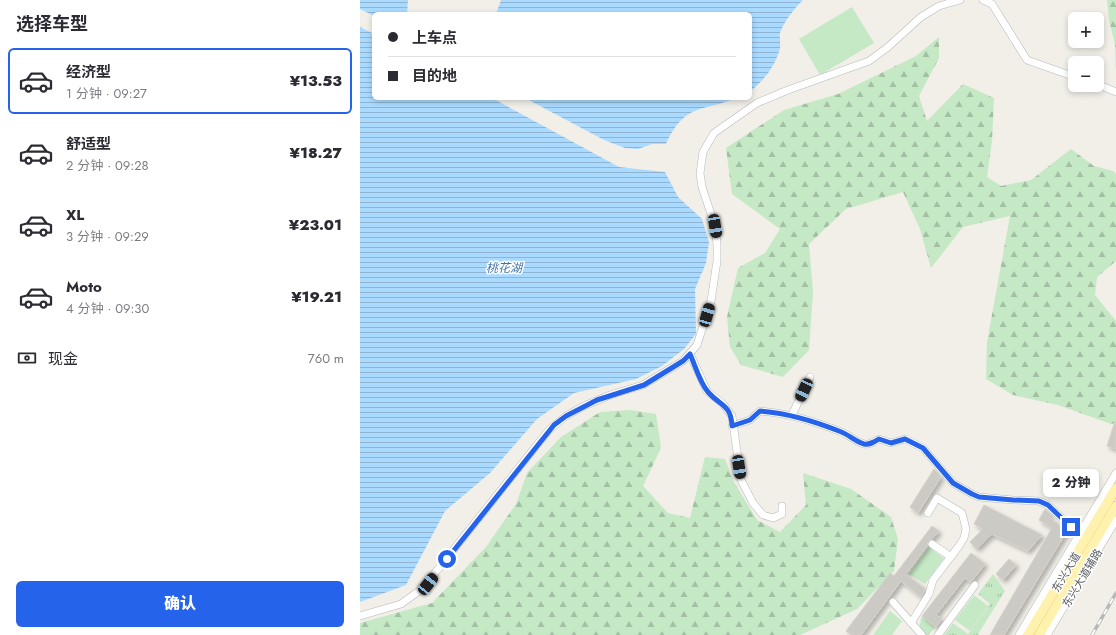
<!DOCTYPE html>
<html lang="zh">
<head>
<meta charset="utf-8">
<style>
	body { margin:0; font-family:Jost,"Noto Sans SC",sans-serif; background:#f2f2f3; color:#2b2b33; height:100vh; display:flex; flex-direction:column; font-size:15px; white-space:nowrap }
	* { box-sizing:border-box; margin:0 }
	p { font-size:13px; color:#7c7c81 }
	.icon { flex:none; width:22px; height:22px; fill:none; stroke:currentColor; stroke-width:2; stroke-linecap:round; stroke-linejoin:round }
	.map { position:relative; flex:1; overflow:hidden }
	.drawer { display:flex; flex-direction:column; background:#fff; width:360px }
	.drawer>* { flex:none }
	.top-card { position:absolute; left:12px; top:12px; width:380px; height:88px; border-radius:6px; box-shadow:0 2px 6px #0003; display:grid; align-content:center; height:88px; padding:0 16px; background:#fff }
	.fabs { position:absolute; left:708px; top:12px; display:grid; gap:8px }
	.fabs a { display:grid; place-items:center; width:36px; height:36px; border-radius:6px; background:#fff; box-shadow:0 2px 6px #0003; font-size:20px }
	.end { position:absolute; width:18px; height:18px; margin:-9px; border:5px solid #2563eb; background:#fff; box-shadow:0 0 0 2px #fff }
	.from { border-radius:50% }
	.bubble { position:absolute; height:28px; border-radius:6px; background:#fff; box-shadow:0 2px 6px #0003; font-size:13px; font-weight:800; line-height:28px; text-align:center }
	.car { position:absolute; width:12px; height:24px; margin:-12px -6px; border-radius:5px; box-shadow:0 0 3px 1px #0007; background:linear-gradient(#222 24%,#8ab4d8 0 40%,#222 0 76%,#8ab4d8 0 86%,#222 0) }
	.top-card b { display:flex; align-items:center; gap:14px; height:38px; font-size:15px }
	.top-card b+b { border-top:1px solid #e1e1e2 }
	.top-card i { width:10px; height:10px; background:#2b2b33 }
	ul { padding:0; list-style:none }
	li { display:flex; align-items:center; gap:12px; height:66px; margin:0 8px 6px; padding:0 8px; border:2px solid transparent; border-radius:6px }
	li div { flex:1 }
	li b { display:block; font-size:15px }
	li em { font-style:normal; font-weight:800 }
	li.selected { border-color:#2563eb }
	li>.icon { width:36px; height:36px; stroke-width:1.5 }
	h2 { padding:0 16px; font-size:18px; line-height:48px }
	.pay { display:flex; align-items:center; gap:10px; height:44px; padding:0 16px; font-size:15px }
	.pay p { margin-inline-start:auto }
	.action { display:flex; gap:8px; margin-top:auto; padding:8px 16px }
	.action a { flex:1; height:46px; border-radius:6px; background:#2563eb; color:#fff; font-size:16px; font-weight:800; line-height:46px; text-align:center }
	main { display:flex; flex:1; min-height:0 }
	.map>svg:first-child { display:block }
</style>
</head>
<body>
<main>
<section class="drawer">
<h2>选择车型</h2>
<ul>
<li class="selected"><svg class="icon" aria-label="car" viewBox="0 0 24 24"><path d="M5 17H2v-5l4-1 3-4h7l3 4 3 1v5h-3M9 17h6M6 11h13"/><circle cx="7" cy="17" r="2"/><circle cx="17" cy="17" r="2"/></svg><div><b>经济型</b><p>1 分钟 · 09:27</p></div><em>¥13.53</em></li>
<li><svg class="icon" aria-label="car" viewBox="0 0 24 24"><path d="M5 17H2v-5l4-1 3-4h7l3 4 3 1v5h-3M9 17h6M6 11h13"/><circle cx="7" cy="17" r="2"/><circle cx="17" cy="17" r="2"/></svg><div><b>舒适型</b><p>2 分钟 · 09:28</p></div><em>¥18.27</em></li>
<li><svg class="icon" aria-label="car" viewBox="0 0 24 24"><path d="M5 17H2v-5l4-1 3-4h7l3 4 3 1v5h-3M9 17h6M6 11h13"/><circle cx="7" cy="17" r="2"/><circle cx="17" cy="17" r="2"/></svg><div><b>XL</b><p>3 分钟 · 09:29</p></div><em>¥23.01</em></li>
<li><svg class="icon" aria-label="car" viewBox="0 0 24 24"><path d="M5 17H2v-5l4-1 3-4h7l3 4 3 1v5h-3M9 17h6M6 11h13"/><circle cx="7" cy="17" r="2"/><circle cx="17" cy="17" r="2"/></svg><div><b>Moto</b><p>4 分钟 · 09:30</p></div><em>¥19.21</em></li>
</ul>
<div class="pay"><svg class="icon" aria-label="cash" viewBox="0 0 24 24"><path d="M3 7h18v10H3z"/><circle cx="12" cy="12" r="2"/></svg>现金<p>760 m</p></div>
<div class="action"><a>确认</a></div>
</section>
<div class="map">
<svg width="756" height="635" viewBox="0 0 756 635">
	<defs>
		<pattern id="grass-tufts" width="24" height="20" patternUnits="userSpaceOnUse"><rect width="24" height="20" fill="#c5e8c5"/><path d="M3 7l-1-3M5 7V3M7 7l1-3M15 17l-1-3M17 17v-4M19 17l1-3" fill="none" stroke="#a3c0a4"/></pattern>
		<pattern id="forest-firs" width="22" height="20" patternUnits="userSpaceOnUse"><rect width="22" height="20" fill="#c5e8c5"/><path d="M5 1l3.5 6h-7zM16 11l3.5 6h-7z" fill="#a3c0a4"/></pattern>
		<pattern id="water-rules" width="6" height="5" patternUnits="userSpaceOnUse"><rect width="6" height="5" fill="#aadaff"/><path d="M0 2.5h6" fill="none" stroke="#8eb4d2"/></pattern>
		<filter id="shadow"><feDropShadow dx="3" dy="3" stdDeviation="2" flood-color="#0004"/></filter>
	</defs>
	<rect width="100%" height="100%" fill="#f1efe8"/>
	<g fill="url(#grass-tufts)">
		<path d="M633,574L645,591L618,634L620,635H584L593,623L608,634L630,604L618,594Z"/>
		<path d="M562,616L576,627L568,635H565C559,628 559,625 562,616Z"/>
	</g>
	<g fill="url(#forest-firs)">
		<path d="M747,0H756V74L755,45L749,20Z"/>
		<path d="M579,37V58L559,96L567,121L603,84L634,98L632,141L627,177L641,186L671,180L711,149L734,166L753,171L756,174V261L737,277L735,295L756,321V423L751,424L698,405L653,395L626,379L627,342L650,216L603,227L571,268L560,229L543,192L486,209L449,244L453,292L449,350L423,377L381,365L370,347L367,317L378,268L405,253L420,229L372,194L366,148L424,110L478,94L556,56Z"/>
		<path d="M270,410L296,414L301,448L283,486L308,513L330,518L345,457L365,459L374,482L397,520L420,532L446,505L443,473L491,489L531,517L538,539L534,571L497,609L440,635H0V623L72,603L126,547L156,504L167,473L201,437L240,412Z"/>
	</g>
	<g fill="#c5e8c5">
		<path d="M492,7L514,43L460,75L439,39Z"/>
		<path d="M569,547L584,558L565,584L549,574Z"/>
		<path d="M614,595L628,606L610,631L595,620Z"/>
		<path d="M530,611L542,621L532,635H513Z"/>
	</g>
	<g fill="url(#water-rules)">
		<path d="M0,0H48L47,14H14V16L0,9Z"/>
		<path d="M141,0H443C433,10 425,20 420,33C419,38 421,43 420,48C416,65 404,81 390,91V14H136Z"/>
		<path d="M0,27L14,34V98H132L259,167L305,172L318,197L342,219L349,242L346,263L335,289L336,334L324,349L302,366L276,379L214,393L177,419L130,473L85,511L46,585L0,602Z"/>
		<path d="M165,98H377C341,112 325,103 306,144H292L278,149L265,148L244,140Z"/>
	</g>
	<g fill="#cccac5" stroke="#d6d1c6" filter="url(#shadow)">
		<path d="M755,421H756V449L747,446Z"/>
		<path d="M574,469L581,477L558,513L550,507Z"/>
		<path d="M624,505L651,519L682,535L668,551L632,534L617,549L610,542L623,529L614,524Z"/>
		<path d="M685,509L690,514L689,517L707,531L644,635H630L692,528L679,520Z"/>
		<path d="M572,526L579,531L572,539L568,541L567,546L546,574L565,589L561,597L541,581L501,635H491L486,631L530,573L534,576Z"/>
		<path d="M611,553L625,564L611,582L605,578L576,615L582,619L576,627L562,616Z"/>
		<path d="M649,559L656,565L643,580L636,574Z"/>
	</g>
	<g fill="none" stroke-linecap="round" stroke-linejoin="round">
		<defs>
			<g id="minor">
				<path d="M623,0L632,4L667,60L715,77"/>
				<path d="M737,84L756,92"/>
				<path d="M330,354L347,391L363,404L372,416L381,480L393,503L403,515L413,518L422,514V506"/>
				<path d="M432,415L450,377"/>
				<path d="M372,426L390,420L400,411C428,413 454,421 479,431C488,434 496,442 504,444C510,445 514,442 519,439L531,443L545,439L563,448L593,483L612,494L619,497L653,500L679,501L688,505L719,535"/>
				<path d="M572,544L591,557"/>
				<path d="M533,602L562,635"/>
				<path d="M0,616L41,604L63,588L189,430L206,416L224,406L250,395L283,385L323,361L337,345L351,301L357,261V244L355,226L342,187L340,173L343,152L354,133L397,103L428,90L509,61L528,47L561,17L579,6L600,0"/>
				<path d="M551,623L569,594L573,580L599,546L604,538L606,529L602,513L577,498L568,513"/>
				<path d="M578,635L615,585"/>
				<path d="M659,635L756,473"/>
				<path d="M687,635L756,520"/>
			</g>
			<g id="major">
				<path d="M668,635L756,488"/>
				<path d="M679,635L756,506"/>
			</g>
		</defs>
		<use href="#minor" stroke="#b5b8bc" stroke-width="8"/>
		<use href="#major" stroke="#f2c960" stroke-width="10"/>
		<use href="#minor" stroke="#fff" stroke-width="7"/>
		<use href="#major" stroke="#fff2af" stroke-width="9"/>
		<defs>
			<path id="rail" d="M732,635L756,593"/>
		</defs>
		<use href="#rail" stroke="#b6b7b8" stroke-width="3.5"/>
		<use href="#rail" stroke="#fff" stroke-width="2" stroke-dasharray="6" stroke-linecap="butt"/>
	</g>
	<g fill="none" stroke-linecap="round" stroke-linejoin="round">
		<path stroke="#2563eb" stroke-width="5" d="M87,559L194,425L206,416L237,400L284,385L323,361L330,354C335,365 340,383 348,392C360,406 371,404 372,426L390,420L400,411C428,413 454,421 479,431C488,434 496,442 504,444C510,445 514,442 519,439L531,443L545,439L563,448L593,483L612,494L619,497L653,500L679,501L688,505L711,527"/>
	</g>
	<g text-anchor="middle" stroke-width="3" stroke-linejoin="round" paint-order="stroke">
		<g font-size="11" fill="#5f6368" stroke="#fff">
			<text transform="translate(706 572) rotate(-59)" y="4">东兴大道</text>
			<text transform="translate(722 578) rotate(-59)" y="4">东兴大道辅路</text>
		</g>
		<g font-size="12" font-style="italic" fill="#4174aa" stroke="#fff">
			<text x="144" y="272">桃花湖</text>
		</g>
	</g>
</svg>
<div class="fabs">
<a>+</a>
<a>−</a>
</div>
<i class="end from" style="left:87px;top:559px"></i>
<i class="end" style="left:711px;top:527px"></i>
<div class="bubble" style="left:683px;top:469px;width:56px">2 分钟</div>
<i class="car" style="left:355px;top:226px;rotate:171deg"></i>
<i class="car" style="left:347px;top:315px;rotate:16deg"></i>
<i class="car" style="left:444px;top:390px;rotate:205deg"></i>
<i class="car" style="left:379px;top:467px;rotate:171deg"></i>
<i class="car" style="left:68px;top:584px;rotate:38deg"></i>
<div class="top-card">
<b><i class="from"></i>上车点</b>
<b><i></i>目的地</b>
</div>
</div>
</main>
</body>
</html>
